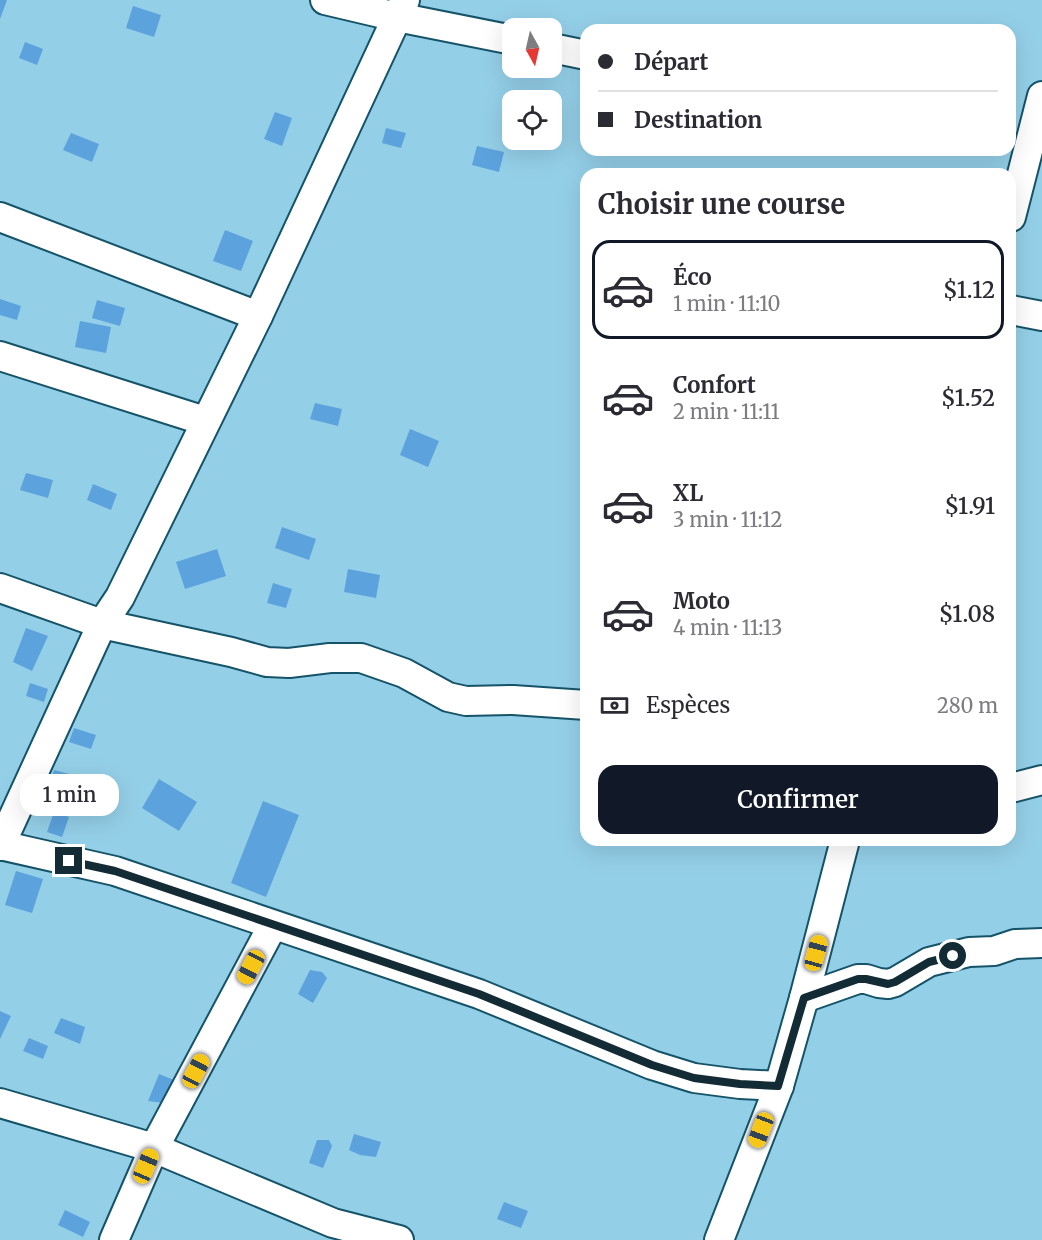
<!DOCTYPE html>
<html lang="fr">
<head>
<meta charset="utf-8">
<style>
	body { margin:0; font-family:Merriweather,serif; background:#f2f2f3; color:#2b2b33; height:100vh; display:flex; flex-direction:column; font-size:22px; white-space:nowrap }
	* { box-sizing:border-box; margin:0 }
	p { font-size:20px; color:#7c7c81 }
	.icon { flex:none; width:33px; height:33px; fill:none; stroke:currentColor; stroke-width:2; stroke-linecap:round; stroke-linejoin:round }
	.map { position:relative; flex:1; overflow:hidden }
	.panel { position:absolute; left:580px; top:168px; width:436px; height:678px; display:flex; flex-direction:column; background:#fff; border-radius:18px; box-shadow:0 6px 24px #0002 }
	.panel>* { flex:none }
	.top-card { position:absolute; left:580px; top:24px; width:436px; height:132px; border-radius:18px; box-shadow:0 6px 24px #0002; display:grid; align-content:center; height:132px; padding:0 18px; background:#fff }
	.needle { width:39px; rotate:172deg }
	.controls { position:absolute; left:502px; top:18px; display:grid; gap:12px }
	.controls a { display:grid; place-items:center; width:60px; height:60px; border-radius:12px; background:#fff; box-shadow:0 6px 24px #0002; font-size:30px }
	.end { position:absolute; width:27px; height:27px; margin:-14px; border:8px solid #132b34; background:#fff; box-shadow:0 0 0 3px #fff }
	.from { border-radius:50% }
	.bubble { position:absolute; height:42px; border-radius:18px; background:#fff; box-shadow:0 6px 24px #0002; font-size:20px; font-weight:600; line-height:42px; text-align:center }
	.car { position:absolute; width:18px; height:36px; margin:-18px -9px; border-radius:8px; box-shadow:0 0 4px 2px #0007; background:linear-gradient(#f5c518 24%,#345 0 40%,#f5c518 0 76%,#345 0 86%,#f5c518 0) }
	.top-card b { display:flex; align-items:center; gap:21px; height:57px; font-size:22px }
	.top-card b+b { border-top:2px solid #e1e1e2 }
	.top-card i { width:15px; height:15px; background:#2b2b33 }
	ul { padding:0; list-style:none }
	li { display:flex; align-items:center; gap:18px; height:99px; margin:0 12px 9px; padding:0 6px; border:3px solid transparent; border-radius:18px }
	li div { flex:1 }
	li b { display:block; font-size:22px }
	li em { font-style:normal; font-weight:600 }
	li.on { border-color:#111827 }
	li>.icon { width:54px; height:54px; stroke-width:1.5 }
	h2 { padding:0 18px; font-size:27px; line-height:72px }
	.pay { display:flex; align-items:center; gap:15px; height:66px; padding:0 18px; font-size:22px }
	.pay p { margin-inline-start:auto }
	.action { display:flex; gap:12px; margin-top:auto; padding:12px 18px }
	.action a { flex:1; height:69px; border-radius:18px; background:#111827; color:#fff; font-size:24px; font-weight:600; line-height:69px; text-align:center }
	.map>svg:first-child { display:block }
</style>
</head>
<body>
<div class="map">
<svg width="1042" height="1240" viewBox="0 0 1042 1240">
	<rect width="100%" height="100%" fill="#94cfe8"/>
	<g fill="#5ca3dd">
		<path d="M0,0H7L0,19Z"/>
		<path d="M133,6L161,15L154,37L126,28Z"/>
		<path d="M25,42L43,49L37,65L19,58Z"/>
		<path d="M275,112L292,118L282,146L264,139Z"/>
		<path d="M386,128L406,133L401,148L382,143Z"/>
		<path d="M71,133L99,144L92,162L63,150Z"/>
		<path d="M477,146L504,152L499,172L472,165Z"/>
		<path d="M225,230L253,241L241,271L213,261Z"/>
		<path d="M0,299L21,306L17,320L0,315Z"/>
		<path d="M97,300L125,308L120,326L92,318Z"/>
		<path d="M80,321L111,327L106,353L75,347Z"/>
		<path d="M315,403L342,409L338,426L310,419Z"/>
		<path d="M410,429L439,441L428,467L400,455Z"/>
		<path d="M26,473L53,480L48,498L20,490Z"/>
		<path d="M93,484L117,494L111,510L87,500Z"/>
		<path d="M282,527L316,539L309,560L275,548Z"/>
		<path d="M217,549L226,576L185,589L176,562Z"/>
		<path d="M348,569L380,575L376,598L344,592Z"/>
		<path d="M273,583L292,589L286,608L267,603Z"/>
		<path d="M26,628L48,636L32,671L13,662Z"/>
		<path d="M30,683L48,689L44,702L26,696Z"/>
		<path d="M74,728L96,735L91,749L69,742Z"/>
		<path d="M54,770L80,777L72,807L46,800Z"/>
		<path d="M159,779L197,802L179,831L142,808Z"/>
		<path d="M263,801L299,815L266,897L231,883Z"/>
		<path d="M54,812L69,817L62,837L47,832Z"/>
		<path d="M16,871L43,879L32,913L5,905Z"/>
		<path d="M310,970L322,972L327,978L313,1003L298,994Z"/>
		<path d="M0,1011L11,1016L0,1039Z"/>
		<path d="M61,1018L85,1027L80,1044L54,1033Z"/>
		<path d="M29,1038L48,1046L43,1059L23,1051Z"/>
		<path d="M159,1074L174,1080L164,1103L148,1101Z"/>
		<path d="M354,1134L381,1142L376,1157L360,1155L349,1150Z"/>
		<path d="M317,1140H329L332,1146L323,1168L309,1163Z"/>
		<path d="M504,1202L528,1211L521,1228L497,1219Z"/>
		<path d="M65,1210L90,1222L83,1237L58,1225Z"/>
	</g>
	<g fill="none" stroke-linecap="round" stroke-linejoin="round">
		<defs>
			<g id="minor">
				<path d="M325,0L397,17L513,40"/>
				<path d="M552,48L586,55"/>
				<path d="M0,217L258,316"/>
				<path d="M1011,217L1042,96"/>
				<path d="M1011,310L1042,316"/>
				<path d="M0,356L205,421"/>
				<path d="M0,588L102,624L231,652L267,662L289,663L330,658H361L404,673L448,697L466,701L513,700L586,705"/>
				<path d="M1011,788L1042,780"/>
				<path d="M0,845L115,871L479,994L652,1065L694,1078L740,1084L779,1086"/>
				<path d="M0,846L102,624L120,597L258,316L405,0"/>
				<path d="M804,998L858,979H866L879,983L888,984L895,982L929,962L969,952L994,951L1015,944L1042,943"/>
				<path d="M0,1103L154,1148L333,1223L399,1240"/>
				<path d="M114,1240L154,1148L273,925"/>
				<path d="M719,1240L779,1086L804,998L845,840"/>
			</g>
		</defs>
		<use href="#minor" stroke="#155368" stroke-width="32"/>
		<use href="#minor" stroke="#fff" stroke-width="28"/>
	</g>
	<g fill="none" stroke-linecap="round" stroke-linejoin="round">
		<path stroke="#132b34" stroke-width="8" d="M69,861L115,871L479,994L652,1065L694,1078L740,1084L778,1086L804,998L858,979H866L888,984L895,982L929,962L953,956"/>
	</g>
</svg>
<div class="controls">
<a><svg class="needle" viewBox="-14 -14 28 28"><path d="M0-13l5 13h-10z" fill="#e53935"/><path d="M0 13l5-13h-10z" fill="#7c7c81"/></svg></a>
<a><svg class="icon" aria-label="locate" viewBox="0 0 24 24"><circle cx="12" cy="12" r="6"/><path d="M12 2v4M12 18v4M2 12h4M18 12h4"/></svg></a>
</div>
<i class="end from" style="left:953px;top:956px"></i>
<i class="end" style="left:69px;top:861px"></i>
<div class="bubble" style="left:20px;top:774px;width:99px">1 min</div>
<i class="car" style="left:816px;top:953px;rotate:15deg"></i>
<i class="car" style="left:251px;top:967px;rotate:208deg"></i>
<i class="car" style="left:196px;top:1071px;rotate:28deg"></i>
<i class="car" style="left:761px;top:1130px;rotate:201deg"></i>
<i class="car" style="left:146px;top:1166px;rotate:23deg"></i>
<div class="top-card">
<b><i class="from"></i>Départ</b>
<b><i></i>Destination</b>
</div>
<section class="panel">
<h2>Choisir une course</h2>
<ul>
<li class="on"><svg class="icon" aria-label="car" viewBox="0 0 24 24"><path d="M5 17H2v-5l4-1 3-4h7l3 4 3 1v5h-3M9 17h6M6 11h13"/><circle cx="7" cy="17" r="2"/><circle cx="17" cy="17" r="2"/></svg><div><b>Éco</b><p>1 min · 11:10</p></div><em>$1.12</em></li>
<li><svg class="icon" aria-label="car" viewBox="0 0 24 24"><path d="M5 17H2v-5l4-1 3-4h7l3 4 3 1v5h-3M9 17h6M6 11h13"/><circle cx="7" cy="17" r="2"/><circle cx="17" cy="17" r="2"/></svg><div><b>Confort</b><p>2 min · 11:11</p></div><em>$1.52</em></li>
<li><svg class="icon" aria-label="car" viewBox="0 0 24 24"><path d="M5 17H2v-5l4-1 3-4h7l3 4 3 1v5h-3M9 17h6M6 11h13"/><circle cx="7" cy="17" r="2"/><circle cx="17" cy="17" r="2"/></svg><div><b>XL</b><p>3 min · 11:12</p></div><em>$1.91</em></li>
<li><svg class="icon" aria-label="car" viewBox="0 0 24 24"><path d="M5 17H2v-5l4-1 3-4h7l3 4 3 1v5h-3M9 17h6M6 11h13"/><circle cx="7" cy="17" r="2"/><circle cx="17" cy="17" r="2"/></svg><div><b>Moto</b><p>4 min · 11:13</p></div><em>$1.08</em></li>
</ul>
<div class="pay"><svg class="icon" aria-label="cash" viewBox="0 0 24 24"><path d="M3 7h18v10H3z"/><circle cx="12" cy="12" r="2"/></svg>Espèces<p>280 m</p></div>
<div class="action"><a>Confirmer</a></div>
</section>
</div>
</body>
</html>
